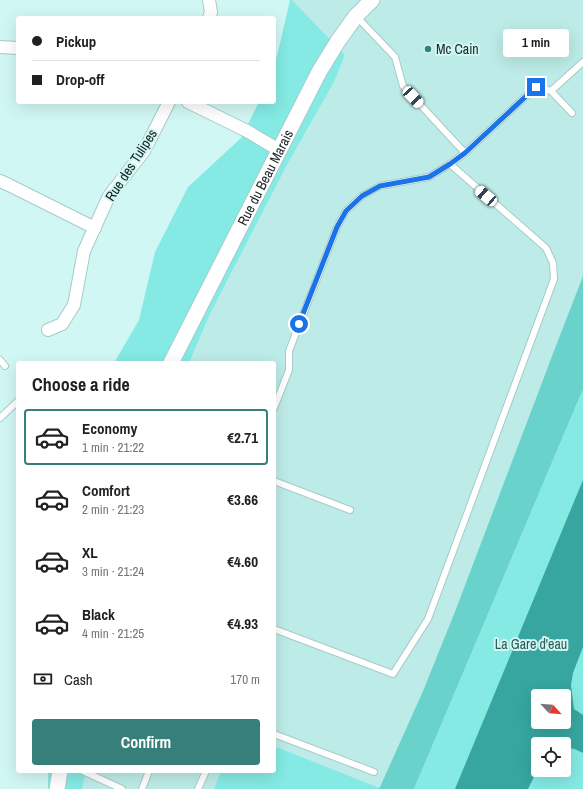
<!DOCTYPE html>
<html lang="en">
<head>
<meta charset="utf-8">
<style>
	body { margin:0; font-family:"Archivo Narrow",sans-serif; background:#f2f2f2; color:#202124; height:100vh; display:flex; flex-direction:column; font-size:15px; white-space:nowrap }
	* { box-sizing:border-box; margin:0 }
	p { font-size:13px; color:#757577 }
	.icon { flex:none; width:22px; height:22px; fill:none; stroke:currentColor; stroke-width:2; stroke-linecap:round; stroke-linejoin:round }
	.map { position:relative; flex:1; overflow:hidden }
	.sheet { position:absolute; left:16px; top:361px; width:260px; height:412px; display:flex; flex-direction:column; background:#fff; border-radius:4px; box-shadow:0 4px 16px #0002 }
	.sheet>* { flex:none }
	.banner { position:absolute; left:16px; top:16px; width:260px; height:88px; border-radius:4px; box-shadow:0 4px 16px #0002; display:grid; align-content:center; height:88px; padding:0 16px; background:#fff }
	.needle { width:26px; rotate:116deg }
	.fabs { position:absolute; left:531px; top:689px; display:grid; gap:8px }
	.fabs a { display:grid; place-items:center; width:40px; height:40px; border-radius:4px; background:#fff; box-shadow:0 4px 16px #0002; font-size:20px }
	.end { position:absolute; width:18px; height:18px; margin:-9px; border:5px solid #1a73e8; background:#fff; box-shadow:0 0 0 2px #fff }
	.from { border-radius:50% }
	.bubble { position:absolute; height:28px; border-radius:4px; background:#fff; box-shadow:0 4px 16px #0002; font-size:13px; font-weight:700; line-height:28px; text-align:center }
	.car { position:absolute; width:12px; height:24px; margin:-12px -6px; border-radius:5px; box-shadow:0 0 3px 1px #0007; background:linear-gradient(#fff 24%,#345 0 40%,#fff 0 76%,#345 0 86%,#fff 0) }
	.banner b { display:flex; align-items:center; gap:14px; height:38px; font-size:15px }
	.banner b+b { border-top:1px solid #e0e0e0 }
	.banner i { width:10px; height:10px; background:#202124 }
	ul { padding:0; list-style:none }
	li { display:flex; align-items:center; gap:12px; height:56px; margin:0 8px 6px; padding:0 8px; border:2px solid transparent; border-radius:4px }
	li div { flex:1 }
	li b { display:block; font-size:15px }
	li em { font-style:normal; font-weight:700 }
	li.active { border-color:#377f7b }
	li>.icon { width:36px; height:36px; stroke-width:1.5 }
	h2 { padding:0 16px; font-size:18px; line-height:48px }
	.pay { display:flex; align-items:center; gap:10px; height:44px; padding:0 16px; font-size:15px }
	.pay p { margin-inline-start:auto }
	.cta { display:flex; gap:8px; margin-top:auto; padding:8px 16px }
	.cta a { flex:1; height:46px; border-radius:4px; background:#377f7b; color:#fff; font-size:16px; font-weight:700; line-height:46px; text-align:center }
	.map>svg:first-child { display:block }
</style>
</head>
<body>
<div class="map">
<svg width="583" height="789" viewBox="0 0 583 789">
	<rect width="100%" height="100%" fill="#d1f7f4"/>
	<g fill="#bdebe7">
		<path d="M292,0H583V276L557,343L456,609L423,691L380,788L274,746V363H189L210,314L287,165L334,82L345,55Z"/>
		<path d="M86,771H221L214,789H82Z"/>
	</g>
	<g fill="#84eae3" fill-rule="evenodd">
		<path d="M290,0H292L345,55L334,82L287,165L210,314L189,363H114L139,320L155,252L188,187L241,138L259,102H274V67L278,52Z"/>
		<path d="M583,389V789H414ZM538,696H564V722H538ZM538,744H564V770H538Z"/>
		<path d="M274,746L380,788L378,789H214L221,771H274Z"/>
		<path d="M48,771H86L82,789H48Z"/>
	</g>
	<path fill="#69d2cb" d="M583,276V389L414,789H378L380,787L423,691L456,609L557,343Z"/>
	<path fill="#37a6a0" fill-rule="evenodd" d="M583,480V647L573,673L571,685L574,709L583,715V753C577,750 571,747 564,748V744H538V769L528,789H455ZM538,696H564V722H538Z"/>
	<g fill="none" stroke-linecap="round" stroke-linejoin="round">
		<defs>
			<g id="service">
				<path d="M356,16L395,57L403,86L465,153"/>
				<path d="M551,91L572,113"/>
				<path d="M0,360L5,366"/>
				<path d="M274,408L289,370V351L337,227L346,211L362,196L380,186L429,177L450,164L465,153L536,87L551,91L583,62"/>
				<path d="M0,418L18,401"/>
				<path d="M274,481L350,510"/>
				<path d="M274,629L393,674L428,619L554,279L553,263L546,248L450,164"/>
				<path d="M274,734L374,772"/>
				<path d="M83,771L122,789"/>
				<path d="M142,789L149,771"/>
				<path d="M198,789L206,771"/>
			</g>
			<g id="minor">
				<path d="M209,0L211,12L209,18"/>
				<path d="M0,47L18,48"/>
				<path d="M188,102L247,131L279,150"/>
				<path d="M0,181L9,185L95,228"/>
				<path d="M48,330L62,324L74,305L84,251L109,196L144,151L169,102"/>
			</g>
			<g id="tertiary">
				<path id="s1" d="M171,363L319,72L338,41L356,16L372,0"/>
				<path d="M57,789L60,771"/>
			</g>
		</defs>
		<use href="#service" stroke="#a7cbc8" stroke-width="8"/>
		<use href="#minor" stroke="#a7cbc8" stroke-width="14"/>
		<use href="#tertiary" stroke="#a7cbc8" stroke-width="17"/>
		<use href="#service" stroke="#fff" stroke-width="6"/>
		<use href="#minor" stroke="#fff" stroke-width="12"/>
		<use href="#tertiary" stroke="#fff" stroke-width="15"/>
	</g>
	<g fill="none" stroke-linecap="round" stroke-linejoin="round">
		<path stroke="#1a73e8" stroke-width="5" d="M299,324L337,227L346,211L362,196L380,186L429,177L450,164L465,153L536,87"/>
	</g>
	<circle fill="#377f7b" stroke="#d1f7f4" stroke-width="1.5" cx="428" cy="49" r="4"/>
	<g text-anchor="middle" stroke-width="4" stroke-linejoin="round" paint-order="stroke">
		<g font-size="14" fill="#172524" stroke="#d1f7f4" text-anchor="start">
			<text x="436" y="54">Mc Cain</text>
		</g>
		<g font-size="14" fill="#172524" stroke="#d1f7f4">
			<text transform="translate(131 165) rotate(-57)" y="5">Rue des Tulipes</text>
			<text dy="5" stroke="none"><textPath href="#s1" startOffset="208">Rue du Beau Marais</textPath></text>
		</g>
		<g font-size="14" fill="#2c5b58" stroke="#d1f7f4">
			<text x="531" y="649">La Gare d'eau</text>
		</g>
	</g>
</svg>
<div class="fabs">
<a><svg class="needle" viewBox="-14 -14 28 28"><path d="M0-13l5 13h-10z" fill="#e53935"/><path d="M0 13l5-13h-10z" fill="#757577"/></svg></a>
<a><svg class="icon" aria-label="locate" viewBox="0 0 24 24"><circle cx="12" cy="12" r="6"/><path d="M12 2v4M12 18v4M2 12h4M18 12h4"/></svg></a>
</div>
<i class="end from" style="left:299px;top:324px"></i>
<i class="end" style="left:536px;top:87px"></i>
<div class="bubble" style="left:503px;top:29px;width:66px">1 min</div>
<i class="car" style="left:413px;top:97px;rotate:137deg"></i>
<i class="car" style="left:486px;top:196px;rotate:311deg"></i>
<div class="banner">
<b><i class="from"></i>Pickup</b>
<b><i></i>Drop-off</b>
</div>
<section class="sheet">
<h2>Choose a ride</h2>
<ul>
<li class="active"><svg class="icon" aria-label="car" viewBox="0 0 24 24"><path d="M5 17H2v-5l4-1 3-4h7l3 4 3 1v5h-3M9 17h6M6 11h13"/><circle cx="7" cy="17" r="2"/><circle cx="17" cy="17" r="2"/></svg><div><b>Economy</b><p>1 min · 21:22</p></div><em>€2.71</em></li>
<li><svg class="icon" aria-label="car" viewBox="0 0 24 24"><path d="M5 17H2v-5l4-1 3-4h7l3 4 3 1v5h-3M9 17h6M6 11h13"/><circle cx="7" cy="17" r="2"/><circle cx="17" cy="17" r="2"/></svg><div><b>Comfort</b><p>2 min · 21:23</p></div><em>€3.66</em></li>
<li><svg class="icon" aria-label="car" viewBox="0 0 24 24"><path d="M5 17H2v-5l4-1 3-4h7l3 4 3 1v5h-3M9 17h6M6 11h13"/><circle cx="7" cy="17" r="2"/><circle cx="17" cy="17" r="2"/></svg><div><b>XL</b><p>3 min · 21:24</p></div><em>€4.60</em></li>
<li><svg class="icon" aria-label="car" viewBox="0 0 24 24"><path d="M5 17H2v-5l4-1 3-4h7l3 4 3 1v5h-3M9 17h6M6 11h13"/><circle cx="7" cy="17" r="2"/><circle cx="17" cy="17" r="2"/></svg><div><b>Black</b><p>4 min · 21:25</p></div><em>€4.93</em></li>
</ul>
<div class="pay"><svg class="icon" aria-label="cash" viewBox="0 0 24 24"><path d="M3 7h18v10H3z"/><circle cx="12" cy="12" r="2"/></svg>Cash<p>170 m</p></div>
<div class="cta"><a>Confirm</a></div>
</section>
</div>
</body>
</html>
